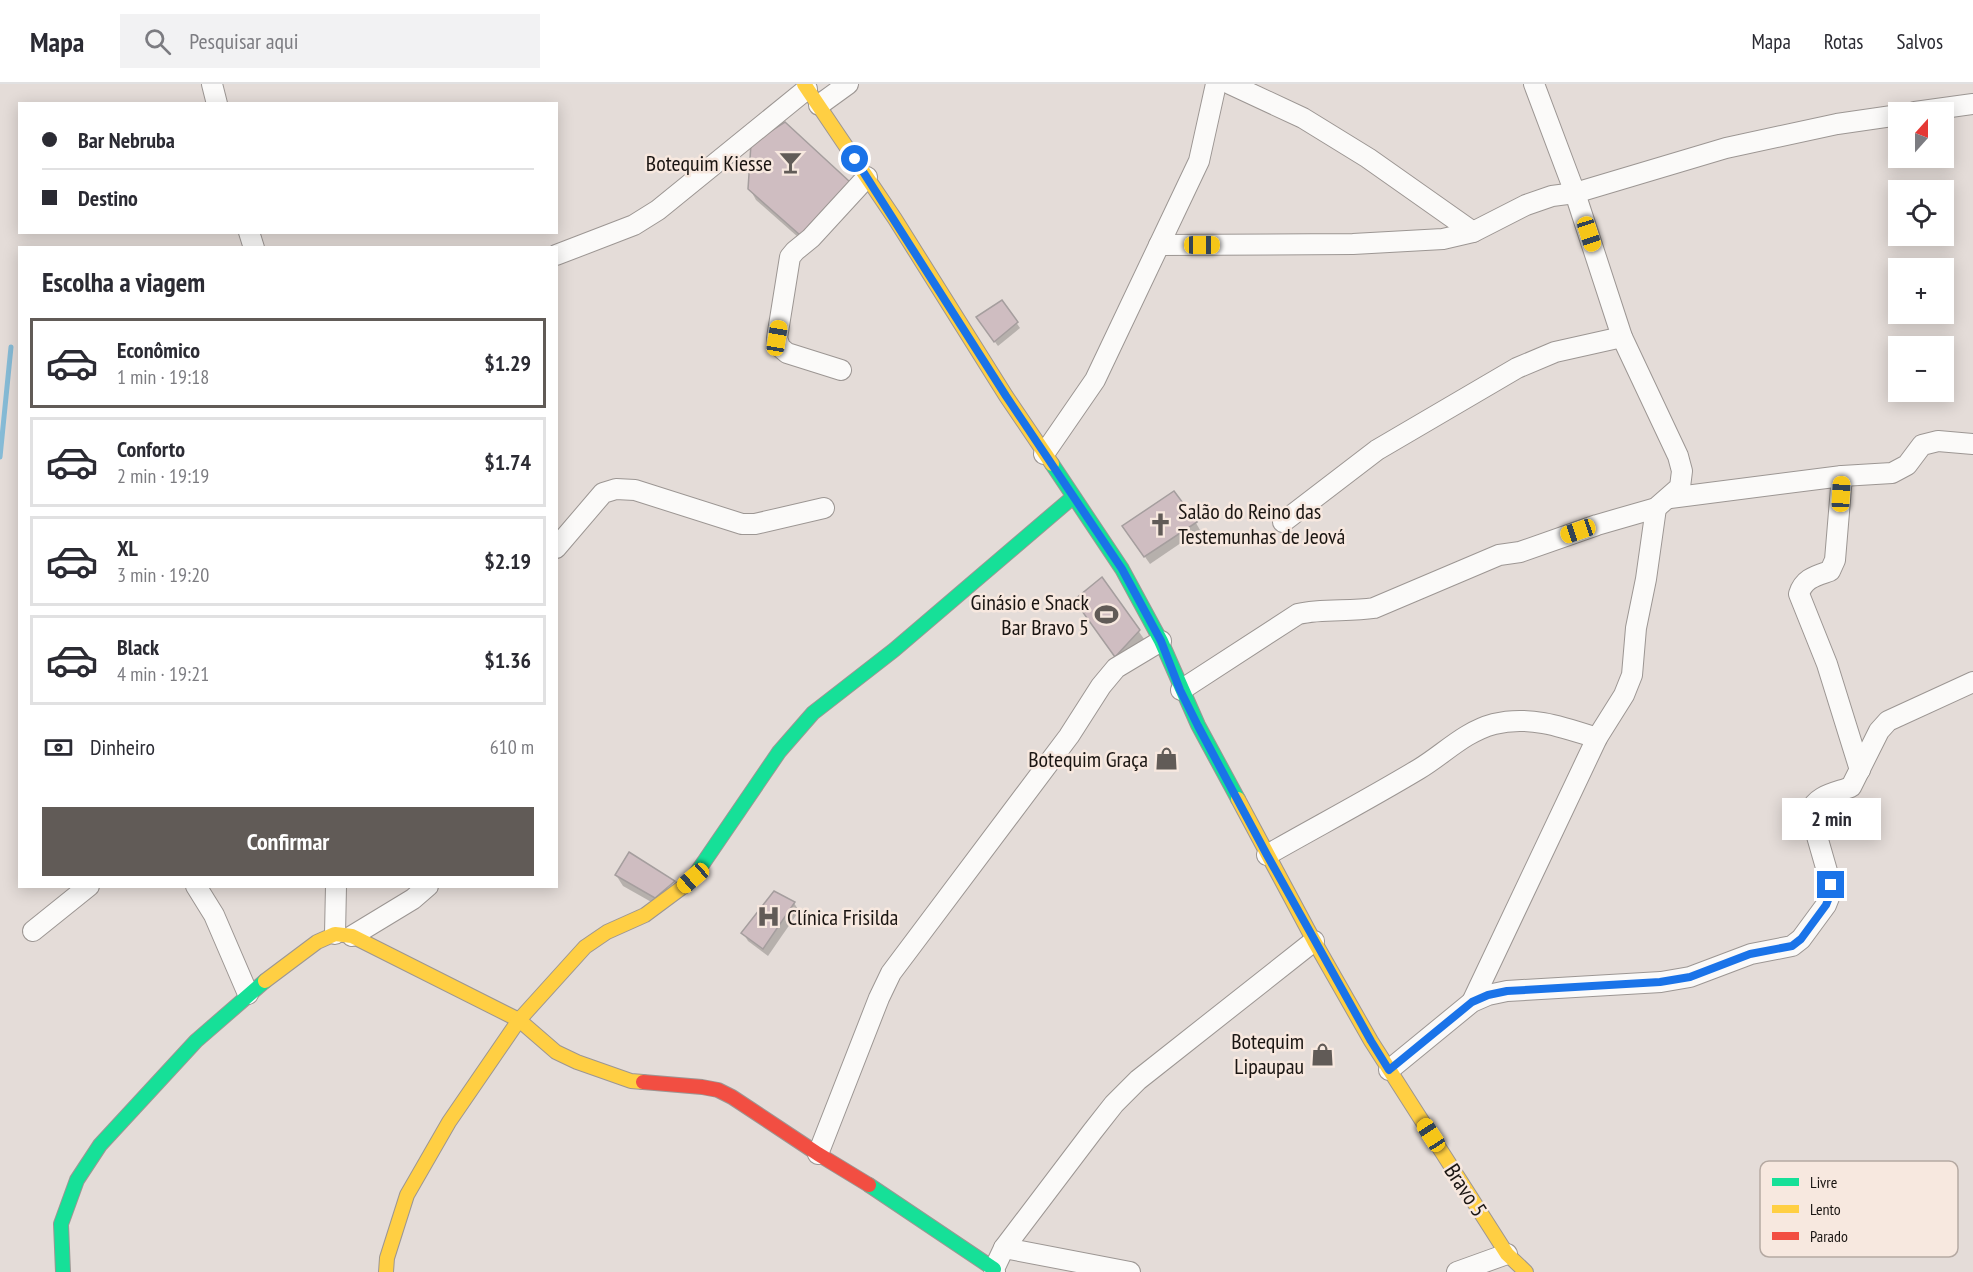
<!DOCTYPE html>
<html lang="pt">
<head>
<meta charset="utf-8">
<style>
	body { margin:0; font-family:"PT Sans Narrow",sans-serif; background:#f2f2f3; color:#2b2b33; height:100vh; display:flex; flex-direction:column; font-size:22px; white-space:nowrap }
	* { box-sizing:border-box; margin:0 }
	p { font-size:20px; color:#7c7c81 }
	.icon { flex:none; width:33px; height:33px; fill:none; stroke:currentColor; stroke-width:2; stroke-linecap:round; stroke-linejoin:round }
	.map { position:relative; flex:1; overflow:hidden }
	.side { position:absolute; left:18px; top:162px; width:540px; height:642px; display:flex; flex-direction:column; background:#fff; border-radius:0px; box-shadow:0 3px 15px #0003 }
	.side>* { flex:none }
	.hud { position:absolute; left:18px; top:18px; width:540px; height:132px; border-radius:0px; box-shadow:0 3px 15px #0003; display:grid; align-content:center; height:132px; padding:0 24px; background:#fff }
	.needle { width:39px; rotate:21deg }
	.fabs { position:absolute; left:1888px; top:18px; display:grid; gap:12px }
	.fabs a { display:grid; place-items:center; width:66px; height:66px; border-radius:0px; background:#fff; box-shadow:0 3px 15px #0003; font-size:30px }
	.end { position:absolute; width:27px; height:27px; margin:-14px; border:8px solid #1a73e8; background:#fff; box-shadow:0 0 0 3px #fff }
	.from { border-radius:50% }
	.bubble { position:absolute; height:42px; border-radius:0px; background:#fff; box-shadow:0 3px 15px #0003; font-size:20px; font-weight:700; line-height:42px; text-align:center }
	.car { position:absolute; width:18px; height:36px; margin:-18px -9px; border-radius:8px; box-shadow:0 0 4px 2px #0007; background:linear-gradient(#f5c518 24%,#345 0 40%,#f5c518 0 76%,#345 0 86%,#f5c518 0) }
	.hud b { display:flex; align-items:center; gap:21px; height:57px; font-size:22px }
	.hud b+b { border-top:2px solid #e1e1e2 }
	.hud i { width:15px; height:15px; background:#2b2b33 }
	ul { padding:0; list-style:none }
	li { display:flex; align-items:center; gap:18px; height:90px; margin:0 12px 9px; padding:0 12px; border:3px solid #e1e1e2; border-radius:0px }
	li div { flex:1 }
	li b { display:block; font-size:22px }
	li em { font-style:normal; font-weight:700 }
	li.active { border-color:#615b57 }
	li>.icon { width:54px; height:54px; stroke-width:1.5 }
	h2 { padding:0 24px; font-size:27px; line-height:72px }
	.pay { display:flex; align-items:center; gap:15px; height:66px; padding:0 24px; font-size:22px }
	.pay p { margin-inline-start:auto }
	.button { display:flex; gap:12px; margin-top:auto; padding:12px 24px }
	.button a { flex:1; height:69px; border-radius:0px; background:#615b57; color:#fff; font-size:24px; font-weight:700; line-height:69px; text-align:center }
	header { display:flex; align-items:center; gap:36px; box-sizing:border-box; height:84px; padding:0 30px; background:#fff; border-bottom:2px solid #e1e1e2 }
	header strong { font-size:28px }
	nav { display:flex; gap:33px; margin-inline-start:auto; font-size:21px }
	.search { width:420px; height:54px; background:#f2f2f3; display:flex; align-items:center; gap:15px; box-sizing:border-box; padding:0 21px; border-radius:0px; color:#7c7c81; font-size:22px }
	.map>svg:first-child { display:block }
</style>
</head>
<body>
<header>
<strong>Mapa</strong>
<div class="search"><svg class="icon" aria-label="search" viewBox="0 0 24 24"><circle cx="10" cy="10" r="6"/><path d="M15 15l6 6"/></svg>Pesquisar aqui</div>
<nav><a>Mapa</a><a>Rotas</a><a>Salvos</a></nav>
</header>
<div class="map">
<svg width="1973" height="1188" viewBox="0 0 1973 1188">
	<rect width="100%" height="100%" fill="#e4dcd8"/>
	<g fill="#0003">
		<path d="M849,99L807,161L756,116L750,105Z"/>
		<path d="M1002,218L1020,244L998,262L981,239Z"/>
		<path d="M1196,439L1200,446L1150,480L1129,450Z"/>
		<path d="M1102,495L1144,555L1120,580L1080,524Z"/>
		<path d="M629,770L662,824L623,802L616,791Z"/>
		<path d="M774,808L794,819L799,827L768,872L748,857L743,849Z"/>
	</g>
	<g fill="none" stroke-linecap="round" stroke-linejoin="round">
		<path stroke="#86bbd6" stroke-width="5" d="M0,373L11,263"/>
	</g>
	<g fill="#cfbdc1" stroke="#a59e9e" stroke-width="1.5">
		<path d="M785,38L850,98L800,151L748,105L751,60Z"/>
		<path d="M1002,216L1018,238L994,258L976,233Z"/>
		<path d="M1174,407L1197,438L1144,473L1122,442Z"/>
		<path d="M1102,493L1140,546L1115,573L1074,516Z"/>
		<path d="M629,768L675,797L655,814L615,791Z"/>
		<path d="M774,807L795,818L763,865L741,849Z"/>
	</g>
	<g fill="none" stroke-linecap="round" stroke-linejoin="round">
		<defs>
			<g id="street">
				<path d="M212,0L217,20"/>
				<path d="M1230,0L1303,34L1368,74L1473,148"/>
				<path d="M819,21L848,0"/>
				<path d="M1915,28L1973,20"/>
				<path d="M249,148L254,164"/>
				<path d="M1159,161L1353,160L1443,155L1473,148L1526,121L1552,112L1575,109L1726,64L1837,40L1899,31"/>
				<path d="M556,171L634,141L658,126L807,5"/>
				<path d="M841,286L787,269L780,263L777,254L790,173L795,167L811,154L867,93"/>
				<path d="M1044,370L1095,296L1199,77L1216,0"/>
				<path d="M1842,392L1835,476L1830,487C1816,492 1804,494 1799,510L1827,580L1860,686"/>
				<path d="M1670,414L1842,392L1892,389L1907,381L1922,361L1938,357L1973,360"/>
				<path d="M1283,438L1377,366L1517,284L1555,268L1622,253"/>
				<path d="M556,464L603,409L616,405L635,406L742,440H755L824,424"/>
				<path d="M1181,606L1298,530C1323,524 1349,528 1374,524L1499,471L1520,468L1597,441L1656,424L1680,403L1682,387L1678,372L1622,253L1575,109L1534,0"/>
				<path d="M1267,771C1318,742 1369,715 1419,685C1444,670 1464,648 1494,640C1529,631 1563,643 1597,654"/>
				<path d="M196,802L214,831L248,910"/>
				<path d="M33,847L89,802"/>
				<path d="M335,850L336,802"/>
				<path d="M352,852L413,815L428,802"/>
				<path d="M1472,918L1597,654L1624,611L1632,591L1636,544L1646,495L1656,424"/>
				<path d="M1389,986L1472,918L1488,911L1507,907L1661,898L1690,893L1751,870L1792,862L1801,855L1826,821L1830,811L1831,801L1810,728C1816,711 1835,709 1851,703L1879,647L1888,637L1973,598"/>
				<path d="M818,1070L879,914L891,889L1069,652L1101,602L1116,584L1161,557"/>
				<path d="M1004,1164L1130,1188"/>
				<path d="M995,1188L994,1185L1004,1164L1092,1048L1114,1020L1138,996L1314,857"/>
				<path d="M1457,1188L1507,1170"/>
			</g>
			<g id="fast">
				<path d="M1052,380L1122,485L1161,557L1198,641L1238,715"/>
				<path d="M684,802L693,794L779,668L813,629L894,566L1073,413"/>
				<path d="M869,1101L994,1185"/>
				<path d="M63,1188L61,1140L77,1096L100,1061L196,957L265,897"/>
			</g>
			<g id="slow">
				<path d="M804,0L895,135L1006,312L1052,380"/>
				<path d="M1238,715L1314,857L1371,957L1507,1170L1526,1188"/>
				<path d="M265,897L317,858L335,850L352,852L519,936L556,968L577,978L631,997L643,998"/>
				<path d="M386,1188L387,1174L407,1111L449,1038L519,936L585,863L607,848L645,831L684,802"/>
			</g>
			<path id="jam" d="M643,998L702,1003L718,1006L732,1013L818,1070L869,1101"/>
		</defs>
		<use href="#street" stroke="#9c9693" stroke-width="22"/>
		<use href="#fast" stroke="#9c9693" stroke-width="16"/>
		<use href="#slow" stroke="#9c9693" stroke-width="16"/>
		<use href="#jam" stroke="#9c9693" stroke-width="16"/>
		<use href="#street" stroke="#fbfaf9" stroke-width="20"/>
		<use href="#fast" stroke="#16e098" stroke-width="14"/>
		<use href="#slow" stroke="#ffcf43" stroke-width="14"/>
		<use href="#jam" stroke="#f24e42" stroke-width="14"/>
	</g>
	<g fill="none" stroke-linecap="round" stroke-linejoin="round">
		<path stroke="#1a73e8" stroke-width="8" d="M855,75L1006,312L1122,485L1161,557L1180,606L1198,642L1267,771L1371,957L1389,986L1472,918L1488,911L1507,907L1660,898L1690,893L1750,870L1792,862L1801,855L1826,821L1830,811L1831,801"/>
	</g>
	<defs>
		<symbol id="bar-bare" viewBox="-9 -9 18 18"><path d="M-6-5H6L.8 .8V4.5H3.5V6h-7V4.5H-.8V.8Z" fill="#615b57" stroke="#f7e8df" stroke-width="2.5" paint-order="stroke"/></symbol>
		<symbol id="church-bare" viewBox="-9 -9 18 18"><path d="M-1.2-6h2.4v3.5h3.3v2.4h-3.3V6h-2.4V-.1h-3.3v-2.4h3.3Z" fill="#615b57" stroke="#f7e8df" stroke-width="2.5" paint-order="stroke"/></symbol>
		<symbol id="stadium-bare" viewBox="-9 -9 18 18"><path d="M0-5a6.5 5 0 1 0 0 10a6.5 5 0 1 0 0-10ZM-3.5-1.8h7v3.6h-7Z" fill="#615b57" stroke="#f7e8df" stroke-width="2.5" paint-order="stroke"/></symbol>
		<symbol id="shop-bare" viewBox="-9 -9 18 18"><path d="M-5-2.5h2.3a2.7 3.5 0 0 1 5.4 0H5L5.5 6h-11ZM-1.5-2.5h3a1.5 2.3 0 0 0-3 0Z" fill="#615b57" stroke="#f7e8df" stroke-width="2.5" paint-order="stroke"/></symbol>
		<symbol id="hospital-bare" viewBox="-9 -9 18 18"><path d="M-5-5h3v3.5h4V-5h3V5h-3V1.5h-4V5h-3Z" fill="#615b57" stroke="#f7e8df" stroke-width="2.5" paint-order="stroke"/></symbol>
	</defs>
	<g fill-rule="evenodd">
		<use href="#bar-bare" x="774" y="62" width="33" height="33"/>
		<use href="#church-bare" x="1144" y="424" width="33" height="33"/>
		<use href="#stadium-bare" x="1090" y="514" width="33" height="33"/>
		<use href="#shop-bare" x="1150" y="658" width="33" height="33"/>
		<use href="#hospital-bare" x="752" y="816" width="33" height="33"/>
		<use href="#shop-bare" x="1306" y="954" width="33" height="33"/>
	</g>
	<g text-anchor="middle" stroke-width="5" stroke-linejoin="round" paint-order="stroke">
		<g font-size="22" fill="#1a1512" stroke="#f7e8df" text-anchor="end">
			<text x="772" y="87">Botequim Kiesse</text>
			<text x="1178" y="435" text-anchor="start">Salão do Reino das<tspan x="1178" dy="25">Testemunhas de Jeová</tspan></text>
			<text x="1089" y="526">Ginásio e Snack<tspan x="1089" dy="25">Bar Bravo 5</tspan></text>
			<text x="1148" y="683">Botequim Graça</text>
			<text x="787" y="841" text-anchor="start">Clínica Frisilda</text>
			<text x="1304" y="965">Botequim<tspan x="1304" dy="25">Lipaupau</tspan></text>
		</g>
		<g font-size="22" fill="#1a1512" stroke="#f7e8df">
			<text transform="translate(1466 1106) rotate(57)" y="8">Bravo 5</text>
		</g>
	</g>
	<rect x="1760" y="1077" width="198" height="96" rx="9" fill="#f7e8df" stroke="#b5a9a2" stroke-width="1.5"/>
	<rect x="1772" y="1094" width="27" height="8" fill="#16e098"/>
	<rect x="1772" y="1121" width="27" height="8" fill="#ffcf43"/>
	<rect x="1772" y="1148" width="27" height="8" fill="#f24e42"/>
	<g font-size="16" fill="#1a1512">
		<text x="1810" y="1104">Livre</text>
		<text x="1810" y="1131">Lento</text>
		<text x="1810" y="1158">Parado</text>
	</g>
</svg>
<div class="fabs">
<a><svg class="needle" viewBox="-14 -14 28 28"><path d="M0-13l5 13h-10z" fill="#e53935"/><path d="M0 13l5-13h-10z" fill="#7c7c81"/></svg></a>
<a><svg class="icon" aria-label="locate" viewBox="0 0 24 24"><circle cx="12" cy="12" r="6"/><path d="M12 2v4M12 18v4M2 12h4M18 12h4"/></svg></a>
<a>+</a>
<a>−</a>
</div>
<i class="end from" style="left:855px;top:75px"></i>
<i class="end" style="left:1831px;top:801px"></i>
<div class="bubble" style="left:1782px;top:714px;width:99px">2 min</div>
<i class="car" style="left:1589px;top:150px;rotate:162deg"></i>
<i class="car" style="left:1202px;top:161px;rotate:90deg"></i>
<i class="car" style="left:777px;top:254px;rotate:9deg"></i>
<i class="car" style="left:1841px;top:410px;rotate:3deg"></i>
<i class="car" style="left:1578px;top:447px;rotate:251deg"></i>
<i class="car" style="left:693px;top:794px;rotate:229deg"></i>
<i class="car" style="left:1431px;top:1051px;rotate:327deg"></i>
<div class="hud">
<b><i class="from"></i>Bar Nebruba</b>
<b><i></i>Destino</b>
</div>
<section class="side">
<h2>Escolha a viagem</h2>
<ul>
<li class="active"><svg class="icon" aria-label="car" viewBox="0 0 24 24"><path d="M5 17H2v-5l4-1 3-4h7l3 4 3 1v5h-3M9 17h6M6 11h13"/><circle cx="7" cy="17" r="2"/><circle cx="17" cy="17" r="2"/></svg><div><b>Econômico</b><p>1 min · 19:18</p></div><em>$1.29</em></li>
<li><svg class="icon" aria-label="car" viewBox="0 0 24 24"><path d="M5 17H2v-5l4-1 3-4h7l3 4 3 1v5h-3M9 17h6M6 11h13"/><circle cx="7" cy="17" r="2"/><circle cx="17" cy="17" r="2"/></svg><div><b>Conforto</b><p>2 min · 19:19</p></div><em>$1.74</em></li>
<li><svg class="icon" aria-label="car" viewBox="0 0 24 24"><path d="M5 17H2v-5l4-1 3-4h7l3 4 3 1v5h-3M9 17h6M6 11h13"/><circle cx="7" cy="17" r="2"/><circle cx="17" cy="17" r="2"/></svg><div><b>XL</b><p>3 min · 19:20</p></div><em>$2.19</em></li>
<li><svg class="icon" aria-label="car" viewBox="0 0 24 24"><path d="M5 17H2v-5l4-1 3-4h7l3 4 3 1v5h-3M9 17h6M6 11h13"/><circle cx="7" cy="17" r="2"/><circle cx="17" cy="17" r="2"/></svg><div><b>Black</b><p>4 min · 19:21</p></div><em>$1.36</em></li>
</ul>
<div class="pay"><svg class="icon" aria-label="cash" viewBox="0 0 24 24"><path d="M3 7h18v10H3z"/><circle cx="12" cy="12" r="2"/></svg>Dinheiro<p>610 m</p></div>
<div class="button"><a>Confirmar</a></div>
</section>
</div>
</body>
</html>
